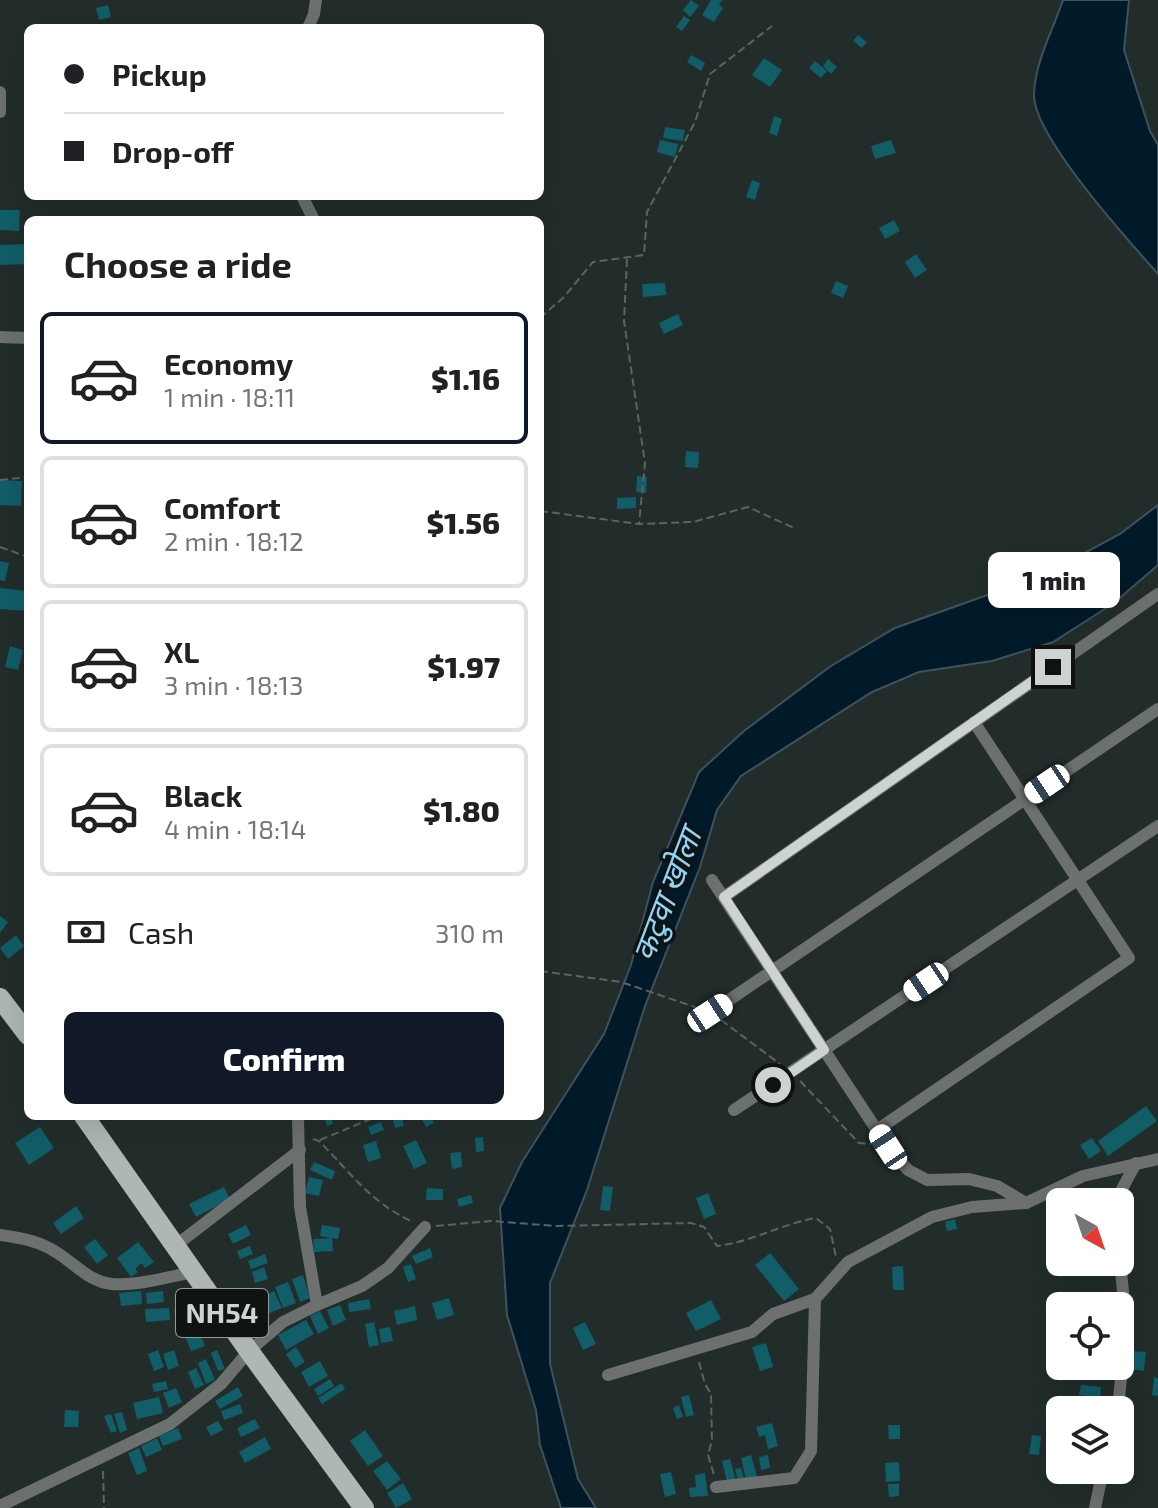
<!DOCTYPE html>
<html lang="en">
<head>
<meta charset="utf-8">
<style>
	body { margin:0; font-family:"Exo 2","Noto Sans Devanagari",sans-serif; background:#f2f2f2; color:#202124; height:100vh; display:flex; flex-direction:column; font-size:30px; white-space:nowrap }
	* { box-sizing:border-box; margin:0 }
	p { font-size:26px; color:#757577 }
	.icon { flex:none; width:44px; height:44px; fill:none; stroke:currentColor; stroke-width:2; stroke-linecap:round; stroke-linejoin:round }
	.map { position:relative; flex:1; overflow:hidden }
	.drawer { position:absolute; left:24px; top:216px; width:520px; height:904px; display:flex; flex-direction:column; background:#fff; border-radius:12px; box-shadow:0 8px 32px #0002 }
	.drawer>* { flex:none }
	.hud { position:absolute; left:24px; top:24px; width:520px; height:176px; border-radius:12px; box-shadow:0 8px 32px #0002; display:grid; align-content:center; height:176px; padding:0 40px; background:#fff }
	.needle { width:52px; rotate:140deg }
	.buttons { position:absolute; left:1046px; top:1188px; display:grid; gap:16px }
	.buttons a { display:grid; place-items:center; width:88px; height:88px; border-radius:12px; background:#fff; box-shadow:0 8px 32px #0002; font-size:40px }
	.end { position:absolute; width:36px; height:36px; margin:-18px; border:10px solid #cdd3d2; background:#111; box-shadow:0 0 0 4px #111 }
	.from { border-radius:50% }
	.bubble { position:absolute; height:56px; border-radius:12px; background:#fff; box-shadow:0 8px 32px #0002; font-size:26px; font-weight:800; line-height:56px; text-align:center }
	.car { position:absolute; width:24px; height:48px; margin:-24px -12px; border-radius:10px; box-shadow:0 0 6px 2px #0007; background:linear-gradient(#fff 24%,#345 0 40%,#fff 0 76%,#345 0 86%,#fff 0) }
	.hud b { display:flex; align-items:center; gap:28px; height:76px; font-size:30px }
	.hud b+b { border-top:2px solid #e0e0e0 }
	.hud i { width:20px; height:20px; background:#202124 }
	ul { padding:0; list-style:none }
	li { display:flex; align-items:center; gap:24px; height:132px; margin:0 16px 12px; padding:0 24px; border:4px solid #e0e0e0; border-radius:12px }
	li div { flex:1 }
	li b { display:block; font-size:30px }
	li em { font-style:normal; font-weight:800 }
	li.on { border-color:#111827 }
	li>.icon { width:72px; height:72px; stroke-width:1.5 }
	h2 { padding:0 40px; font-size:36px; line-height:96px }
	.pay { display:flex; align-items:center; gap:20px; height:88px; padding:0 40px; font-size:30px }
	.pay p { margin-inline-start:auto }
	.button { display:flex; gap:16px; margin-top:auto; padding:16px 40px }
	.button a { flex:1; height:92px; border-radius:12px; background:#111827; color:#fff; font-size:32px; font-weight:800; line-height:92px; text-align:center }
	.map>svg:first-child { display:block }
</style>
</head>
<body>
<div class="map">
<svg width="1158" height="1508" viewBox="0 0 1158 1508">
	<rect width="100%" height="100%" fill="#222d2b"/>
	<g fill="#001a29" stroke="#3e525c" stroke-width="2">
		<path d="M1063,0H1129L1124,50L1150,131L1158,145V274C1129,241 1032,135 1034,94C1035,62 1053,30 1063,0Z"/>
		<path d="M1158,505V565L1114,603L1053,642L992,661L919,672L872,692L741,776L717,810L700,867L645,1006L587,1190L550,1283V1364L578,1479L596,1508H561L540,1445L536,1410L507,1315L500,1208L522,1162L604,1034L631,965L653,882L699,772L744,731L831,666L895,628L1007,588L1068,562L1120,534Z"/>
	</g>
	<g fill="#115d68">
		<path d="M691,0L699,6L690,17L683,10Z"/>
		<path d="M711,0H722L719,5L723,8L714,22L702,15Z"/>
		<path d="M108,5L111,17L99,20L96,8Z"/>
		<path d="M684,16L690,20L682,31L676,27Z"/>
		<path d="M858,35L867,42L862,48L853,41Z"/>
		<path d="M691,55L705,63L701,71L687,62Z"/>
		<path d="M764,58L782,70L770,87L752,75Z"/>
		<path d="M828,59L837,67L831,74L823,66Z"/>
		<path d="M815,61L827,71L821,78L809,68Z"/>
		<path d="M774,116L782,119L777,136L769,133Z"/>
		<path d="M665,127L685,130L683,141L663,138Z"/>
		<path d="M660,140L678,144L675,157L657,152Z"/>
		<path d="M891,140L896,153L875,159L871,146Z"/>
		<path d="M752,180L760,183L755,200L746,197Z"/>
		<path d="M0,210H20L19,231L0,230Z"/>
		<path d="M894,220L900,231L885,239L879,228Z"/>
		<path d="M27,244L28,264L0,265V245Z"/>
		<path d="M916,254L927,270L915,278L905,262Z"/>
		<path d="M836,281L848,286L843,298L831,293Z"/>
		<path d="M665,283L666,295L643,297L642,284Z"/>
		<path d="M678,314L683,325L664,334L659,323Z"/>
		<path d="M686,451L699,452L698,468L685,467Z"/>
		<path d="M637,476L647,477L646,493L636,492Z"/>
		<path d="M0,480L22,481L21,506L0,505Z"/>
		<path d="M636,497V508L617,509V498Z"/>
		<path d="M0,561L9,563L5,581L0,580Z"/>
		<path d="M0,588L28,591L26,611L0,609Z"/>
		<path d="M10,646L23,650L18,670L5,667Z"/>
		<path d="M0,916L8,922L0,933Z"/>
		<path d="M16,935L24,946L8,959L0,948Z"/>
		<path d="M1146,1106L1157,1121L1108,1156L1098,1141Z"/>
		<path d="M324,1116H331L333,1124L327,1126Z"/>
		<path d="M392,1116H402L404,1126L395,1128Z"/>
		<path d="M420,1116H430L434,1123L426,1127Z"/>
		<path d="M381,1122L384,1130L371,1135L368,1127Z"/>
		<path d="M40,1127L54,1148L29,1165L15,1143Z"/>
		<path d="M483,1137L484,1151L476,1152L475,1138Z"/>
		<path d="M1092,1138L1101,1151L1089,1159L1080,1145Z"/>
		<path d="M416,1140L427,1163L414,1169L403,1146Z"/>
		<path d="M376,1141L381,1158L368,1162L363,1145Z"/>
		<path d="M461,1152L462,1167L452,1169L450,1153Z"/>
		<path d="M314,1162L335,1171L332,1180L310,1170Z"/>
		<path d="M309,1177L323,1180L319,1196L305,1193Z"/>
		<path d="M603,1186L613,1187L610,1211L600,1210Z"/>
		<path d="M224,1187L230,1199L196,1217L189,1204Z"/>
		<path d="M427,1188L443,1189V1200H426Z"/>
		<path d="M708,1193L716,1214L704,1219L696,1198Z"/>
		<path d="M471,1195L473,1203L459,1207L457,1199Z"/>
		<path d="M76,1206L84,1218L61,1234L53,1223Z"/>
		<path d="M955,1219L957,1229L947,1231L945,1222Z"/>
		<path d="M246,1225L251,1235L233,1244L228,1234Z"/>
		<path d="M322,1225L340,1228L338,1239L320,1236Z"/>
		<path d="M332,1238L333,1251L314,1252L313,1239Z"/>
		<path d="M95,1239L108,1255L97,1264L84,1247Z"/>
		<path d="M138,1242L154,1262L145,1268L142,1263L135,1269L138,1272L131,1277L117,1258Z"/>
		<path d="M250,1246L253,1254L240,1259L237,1251Z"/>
		<path d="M430,1248L433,1257L416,1264L412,1256Z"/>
		<path d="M770,1253L799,1289L784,1301L755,1265Z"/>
		<path d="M265,1254L268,1263L251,1269L248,1261Z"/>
		<path d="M411,1264L416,1279L408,1282L403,1267Z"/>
		<path d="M903,1266L904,1290H893L892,1267Z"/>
		<path d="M264,1267L268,1279L255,1283L252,1272Z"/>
		<path d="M303,1275L310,1298L300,1302L292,1279Z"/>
		<path d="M288,1282L296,1303L283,1308L275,1287Z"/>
		<path d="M141,1291L142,1304L121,1306L119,1293Z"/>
		<path d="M163,1291L164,1302L147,1304L146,1293Z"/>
		<path d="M274,1291L282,1308L259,1317L252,1300Z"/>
		<path d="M449,1298L454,1315L437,1320L432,1303Z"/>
		<path d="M369,1299L371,1309L349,1312L348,1303Z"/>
		<path d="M711,1300L721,1319L696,1331L686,1313Z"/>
		<path d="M189,1304L196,1324L181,1330L174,1310Z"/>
		<path d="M340,1305L346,1320L333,1326L327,1310Z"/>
		<path d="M415,1306L417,1320L397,1325L394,1311Z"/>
		<path d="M169,1308L170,1320L146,1322L145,1309Z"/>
		<path d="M320,1311L329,1328L318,1334L310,1316Z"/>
		<path d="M306,1320L314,1334L286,1350L278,1335Z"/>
		<path d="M374,1322L379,1345L369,1347L365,1324Z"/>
		<path d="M585,1322L596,1344L583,1350L573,1328Z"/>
		<path d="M390,1327L393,1341L381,1343L379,1329Z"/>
		<path d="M198,1328L205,1346L191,1351L184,1334Z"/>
		<path d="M766,1343L773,1367L760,1371L752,1347Z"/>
		<path d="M296,1347L305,1362L295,1368L286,1354Z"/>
		<path d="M158,1350L164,1367L154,1371L148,1354Z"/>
		<path d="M174,1350L179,1366L168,1370L163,1354Z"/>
		<path d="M217,1350L225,1369L218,1371L211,1353Z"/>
		<path d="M1132,1351L1146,1352L1144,1371L1130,1369Z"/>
		<path d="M206,1359L215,1380L206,1384L198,1363Z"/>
		<path d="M320,1361L328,1376L309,1387L301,1372Z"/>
		<path d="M196,1368L204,1385L195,1389L188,1372Z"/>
		<path d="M1154,1377L1158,1378V1396L1152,1395Z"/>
		<path d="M330,1379L334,1386L318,1396L314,1389Z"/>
		<path d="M166,1381L168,1389L154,1392L152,1384Z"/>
		<path d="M342,1383L345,1389L322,1404L318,1398Z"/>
		<path d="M1081,1385L1101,1387L1100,1398L1079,1395Z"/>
		<path d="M238,1387L243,1396L220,1409L215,1401Z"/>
		<path d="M176,1388L182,1402L169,1408L163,1393Z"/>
		<path d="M689,1395L694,1415L686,1417L681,1397Z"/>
		<path d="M159,1397L163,1413L137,1419L133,1403Z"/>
		<path d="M240,1404L243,1413L224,1420L221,1411Z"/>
		<path d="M679,1405L683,1417L677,1419L673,1408Z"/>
		<path d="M65,1410L79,1411L78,1427H64Z"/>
		<path d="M122,1412L127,1430L120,1433L114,1414Z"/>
		<path d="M111,1414L117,1431L111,1433L104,1416Z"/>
		<path d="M255,1419L260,1428L241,1437L237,1428Z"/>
		<path d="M218,1421L223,1430L211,1436L206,1427Z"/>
		<path d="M772,1423L778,1446L768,1449L765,1435L759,1437L756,1427Z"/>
		<path d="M888,1425H900V1439H889Z"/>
		<path d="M178,1428L182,1439L163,1446L159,1436Z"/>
		<path d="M365,1430L383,1456L368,1466L350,1441Z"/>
		<path d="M1032,1435L1041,1436L1039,1455L1029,1454Z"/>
		<path d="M265,1437L271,1449L245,1463L239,1452Z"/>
		<path d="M157,1438L162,1450L146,1457L141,1446Z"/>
		<path d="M139,1448L147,1471L137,1475L128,1453Z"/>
		<path d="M751,1455L758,1480L747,1483L741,1458Z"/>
		<path d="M768,1455L770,1468L761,1470L759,1457Z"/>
		<path d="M730,1459L738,1488L729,1490L722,1461Z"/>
		<path d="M387,1461L401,1479L387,1490L373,1471Z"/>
		<path d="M899,1462L900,1481L886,1482L885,1463Z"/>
		<path d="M741,1468L745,1483L739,1485L735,1469Z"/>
		<path d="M671,1472L676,1494L665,1497L660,1474Z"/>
		<path d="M705,1473L708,1496L690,1497L689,1488L696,1487L695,1475Z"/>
		<path d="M403,1483L412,1499L396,1508L387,1493Z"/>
		<path d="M888,1484H899V1496L889,1497Z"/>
	</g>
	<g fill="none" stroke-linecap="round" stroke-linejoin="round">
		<g stroke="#5a6462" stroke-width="2" stroke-dasharray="8 4" stroke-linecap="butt">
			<path d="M627,259L624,321L645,463L639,524"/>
			<path d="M540,318L564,297L593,262L644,255L647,212L695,122L710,74L772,26"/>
			<path d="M0,480L28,477"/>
			<path d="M540,511L639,524L693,522L748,507L796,529"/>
			<path d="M0,547L28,557"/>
			<path d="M540,971L621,982L698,1008"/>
			<path d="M721,1020L780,1064"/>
			<path d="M800,1081L859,1143L871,1144"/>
			<path d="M313,1139L319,1141C351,1173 369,1201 411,1221"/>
			<path d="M320,1140L378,1116"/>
			<path d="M436,1226L491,1221L555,1226L691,1223L704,1227L717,1246C752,1242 781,1224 816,1218L830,1229L836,1257"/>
			<path d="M699,1362L705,1384L711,1394L712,1440L708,1455L714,1475"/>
			<path d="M103,1471L104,1508"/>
		</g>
		<g stroke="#6c706e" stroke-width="12">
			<path d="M308,28L314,14L316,0"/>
			<path d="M0,92V112"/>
			<path d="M302,196L314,220"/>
			<path d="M0,337L28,338"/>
			<path d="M712,880L888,1147L908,1170L927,1180L969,1179L997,1186L1026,1203"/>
			<path d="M724,897L1158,594"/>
			<path d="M710,1013L1158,709"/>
			<path d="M734,1110L1158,826"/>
			<path d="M877,1130L1129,958L974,722"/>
			<path d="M1115,1202L1136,1163"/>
			<path d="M0,1235C22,1238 40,1241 59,1254C76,1265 90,1282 112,1284C138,1286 168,1277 193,1272"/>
			<path d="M175,1246L300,1150"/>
			<path d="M317,1305L362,1286L388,1268L425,1227"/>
			<path d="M608,1375L752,1332L773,1314L815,1299L848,1262L932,1217L972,1207L1026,1203L1083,1176L1158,1159"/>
			<path d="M1118,1410L1126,1323L1120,1261"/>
			<path d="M716,1487L794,1478L811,1451L815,1299"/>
			<path d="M0,1506L170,1424L221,1384L249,1351L283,1322L317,1305L300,1207L298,1116"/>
			<path d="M1095,1508L1103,1470"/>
		</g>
		<g stroke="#aeb7b2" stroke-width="20">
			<path d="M0,998L28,1035"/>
			<path d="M84,1116L249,1351L364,1508"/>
		</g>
	</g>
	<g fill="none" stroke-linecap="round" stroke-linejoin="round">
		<path stroke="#cdd3d2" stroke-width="10" d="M773,1085L824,1050L724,897L1053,667"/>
	</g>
	<g text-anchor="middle" stroke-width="7" stroke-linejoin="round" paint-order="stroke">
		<rect fill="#0f1413" stroke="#949a99" stroke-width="2" x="176" y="1289" width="92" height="48" rx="6"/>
		<g font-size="28" font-weight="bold" fill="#cdd3d2">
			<text x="222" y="1323">NH54</text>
		</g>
		<g font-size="32" font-style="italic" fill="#8dd3fa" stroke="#0f1413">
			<text transform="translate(667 895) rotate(-69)" y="11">कटुवा खोला</text>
		</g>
	</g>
</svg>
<div class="buttons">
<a><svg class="needle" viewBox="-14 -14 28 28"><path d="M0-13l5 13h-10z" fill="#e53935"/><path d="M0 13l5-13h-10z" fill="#757577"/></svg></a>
<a><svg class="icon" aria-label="locate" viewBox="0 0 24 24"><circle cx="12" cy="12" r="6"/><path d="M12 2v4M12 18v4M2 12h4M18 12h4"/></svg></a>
<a><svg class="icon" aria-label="layers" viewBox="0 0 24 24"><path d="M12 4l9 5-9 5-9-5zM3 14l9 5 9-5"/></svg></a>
</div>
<i class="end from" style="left:773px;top:1085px"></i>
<i class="end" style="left:1053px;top:667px"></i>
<div class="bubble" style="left:988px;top:552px;width:132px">1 min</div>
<i class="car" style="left:1047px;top:784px;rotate:236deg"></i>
<i class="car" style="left:926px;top:982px;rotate:236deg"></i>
<i class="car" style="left:710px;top:1013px;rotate:57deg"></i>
<i class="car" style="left:888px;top:1147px;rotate:327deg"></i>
<div class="hud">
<b><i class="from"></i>Pickup</b>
<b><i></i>Drop-off</b>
</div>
<section class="drawer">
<h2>Choose a ride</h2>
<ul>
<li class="on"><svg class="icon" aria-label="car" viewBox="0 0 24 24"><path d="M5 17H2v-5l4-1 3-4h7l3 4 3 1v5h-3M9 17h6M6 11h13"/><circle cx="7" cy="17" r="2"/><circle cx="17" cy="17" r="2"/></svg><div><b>Economy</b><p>1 min · 18:11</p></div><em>$1.16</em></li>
<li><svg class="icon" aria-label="car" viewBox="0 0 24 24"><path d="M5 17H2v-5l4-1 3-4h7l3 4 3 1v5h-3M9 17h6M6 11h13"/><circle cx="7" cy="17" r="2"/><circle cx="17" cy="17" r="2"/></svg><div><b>Comfort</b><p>2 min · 18:12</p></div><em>$1.56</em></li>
<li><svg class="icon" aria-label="car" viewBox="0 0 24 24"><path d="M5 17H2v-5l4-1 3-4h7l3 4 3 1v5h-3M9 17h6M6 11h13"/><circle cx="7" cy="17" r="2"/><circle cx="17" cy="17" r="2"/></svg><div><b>XL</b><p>3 min · 18:13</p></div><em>$1.97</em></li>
<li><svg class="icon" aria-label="car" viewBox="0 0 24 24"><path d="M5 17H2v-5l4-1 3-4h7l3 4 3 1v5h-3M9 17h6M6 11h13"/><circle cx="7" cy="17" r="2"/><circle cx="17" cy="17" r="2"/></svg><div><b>Black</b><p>4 min · 18:14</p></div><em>$1.80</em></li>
</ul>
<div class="pay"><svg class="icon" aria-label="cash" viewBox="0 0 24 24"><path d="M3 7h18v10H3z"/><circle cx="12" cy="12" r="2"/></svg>Cash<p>310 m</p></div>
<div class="button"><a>Confirm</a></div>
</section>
</div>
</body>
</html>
